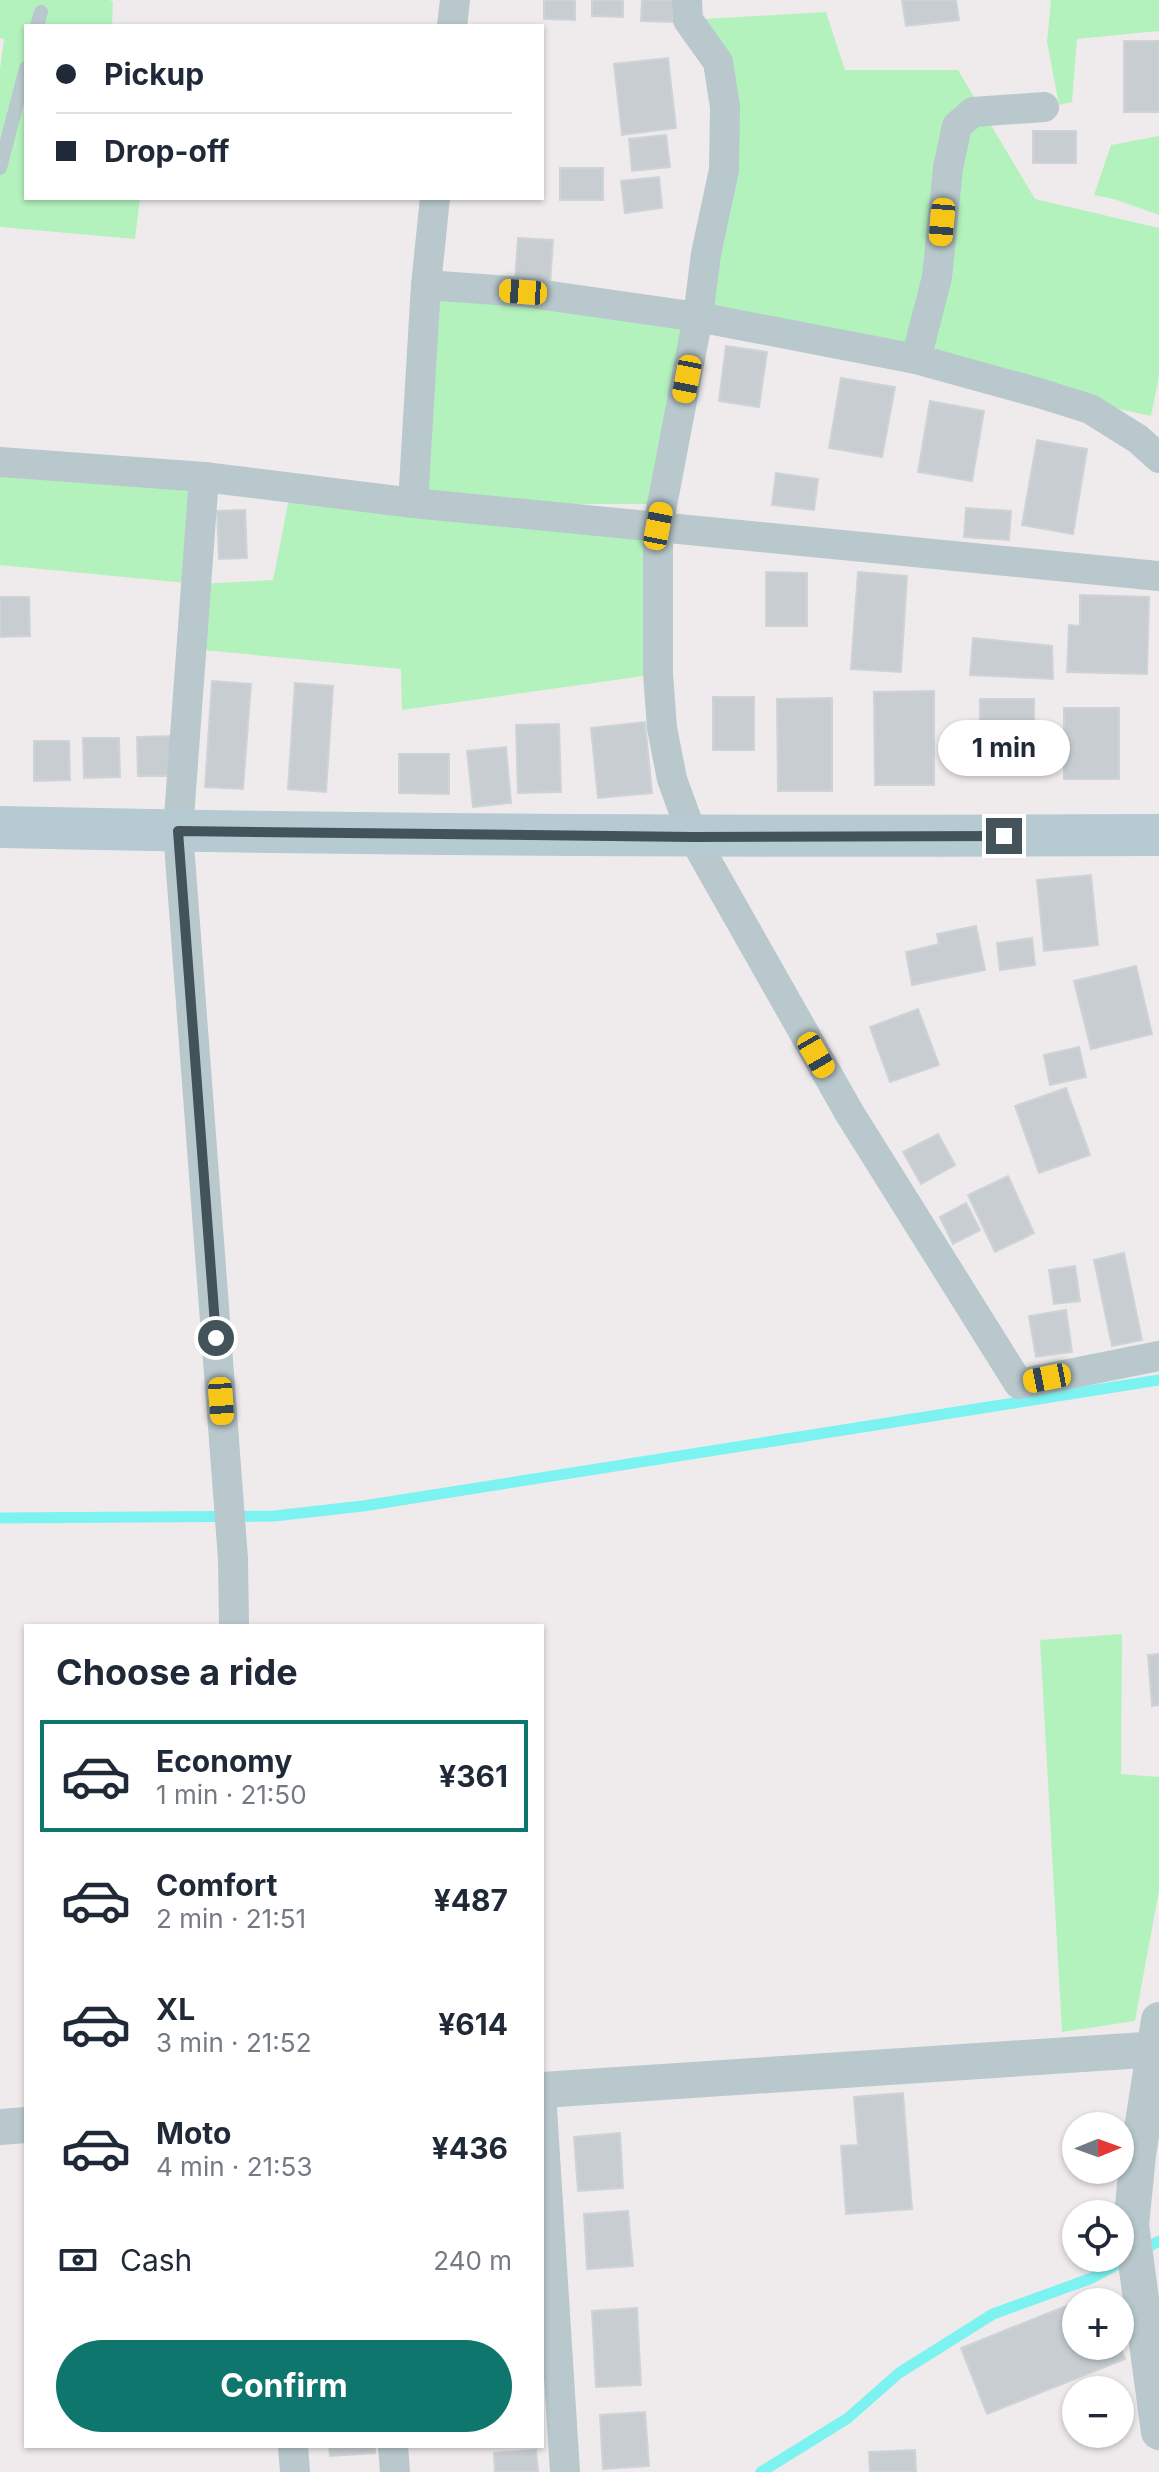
<!DOCTYPE html>
<html lang="en">
<head>
<meta charset="utf-8">
<style>
	body { margin:0; font-family:Inter,sans-serif; background:#f2f2f3; color:#1f2937; height:100vh; display:flex; flex-direction:column; font-size:30px; white-space:nowrap }
	* { box-sizing:border-box; margin:0 }
	p { font-size:26px; color:#747a83 }
	.icon { flex:none; width:44px; height:44px; fill:none; stroke:currentColor; stroke-width:2; stroke-linecap:round; stroke-linejoin:round }
	.map { position:relative; flex:1; overflow:hidden }
	.drawer { position:absolute; left:24px; top:1624px; width:520px; height:824px; display:flex; flex-direction:column; background:#fff; border-radius:0px; box-shadow:0 2px 6px #0004 }
	.drawer>* { flex:none }
	.guide { position:absolute; left:24px; top:24px; width:520px; height:176px; border-radius:0px; box-shadow:0 2px 6px #0004; display:grid; align-content:center; height:176px; padding:0 32px; background:#fff }
	.needle { width:52px; rotate:89deg }
	.tools { position:absolute; left:1062px; top:2112px; display:grid; gap:16px }
	.tools a { display:grid; place-items:center; width:72px; height:72px; border-radius:50%; background:#fff; box-shadow:0 2px 6px #0004; font-size:40px }
	.end { position:absolute; width:36px; height:36px; margin:-18px; border:10px solid #42545a; background:#fff; box-shadow:0 0 0 4px #fff }
	.from { border-radius:50% }
	.bubble { position:absolute; height:56px; border-radius:28px; background:#fff; box-shadow:0 2px 6px #0004; font-size:26px; font-weight:700; line-height:56px; text-align:center }
	.car { position:absolute; width:24px; height:48px; margin:-24px -12px; border-radius:10px; box-shadow:0 0 6px 2px #0007; background:linear-gradient(#f5c518 24%,#345 0 40%,#f5c518 0 76%,#345 0 86%,#f5c518 0) }
	.guide b { display:flex; align-items:center; gap:28px; height:76px; font-size:30px }
	.guide b+b { border-top:2px solid #e0e1e3 }
	.guide i { width:20px; height:20px; background:#1f2937 }
	ul { padding:0; list-style:none }
	li { display:flex; align-items:center; gap:24px; height:112px; margin:0 16px 12px; padding:0 16px; border:4px solid transparent; border-radius:0px }
	li div { flex:1 }
	li b { display:block; font-size:30px }
	li em { font-style:normal; font-weight:700 }
	li.selected { border-color:#0f766e }
	li>.icon { width:72px; height:72px; stroke-width:1.5 }
	h2 { padding:0 32px; font-size:36px; line-height:96px }
	.pay { display:flex; align-items:center; gap:20px; height:88px; padding:0 32px; font-size:30px }
	.pay p { margin-inline-start:auto }
	.action { display:flex; gap:16px; margin-top:auto; padding:16px 32px }
	.action a { flex:1; height:92px; border-radius:48px; background:#0f766e; color:#fff; font-size:32px; font-weight:700; line-height:92px; text-align:center }
	.map>svg:first-child { display:block }
</style>
</head>
<body>
<div class="map">
<svg width="1159" height="2472" viewBox="0 0 1159 2472">
	<rect width="100%" height="100%" fill="#efebec"/>
	<g fill="#b3f2bd">
		<path d="M0,0H110L113,2L112,26H26V198H140L135,239L0,227V69L4,39L0,38Z"/>
		<path d="M1051,0H1159V31L1077,39L1072,102L1059,105L1047,42Z"/>
		<path d="M826,12L845,70H958L1035,199L1159,228V376L1151,416L699,317L663,504H450L658,526V674L402,710L401,669L192,649L196,584L0,565V462L204,477L197,584L273,580L291,488L412,500L426,285L698,316L725,107L688,20Z"/>
		<path d="M1159,136V215L1114,199L1094,195L1111,145Z"/>
		<path d="M1122,1634L1121,1774L1159,1777V1890L1135,2021L1062,2032L1040,1640Z"/>
	</g>
	<g fill="none" stroke-linecap="round" stroke-linejoin="round">
		<g stroke="#7cf3f0" stroke-width="11">
			<path d="M0,1518L274,1516L363,1506L1159,1380"/>
			<path d="M761,2472L848,2418L899,2373L993,2314L1092,2278L1159,2241"/>
		</g>
	</g>
	<g fill="#c7cdd1" stroke="#ced3d8" stroke-width="2">
		<path d="M544,0H575V20L544,19Z"/>
		<path d="M592,0H623V17L592,16Z"/>
		<path d="M642,0H673V22L641,21Z"/>
		<path d="M902,0H956L959,20L906,26Z"/>
		<rect x="1124" y="41" width="35" height="71"/>
		<path d="M668,58L676,128L622,135L614,64Z"/>
		<rect x="1033" y="131" width="43" height="32"/>
		<path d="M666,135L670,167L632,171L629,139Z"/>
		<rect x="560" y="168" width="43" height="32"/>
		<path d="M659,177L662,208L625,213L621,181Z"/>
		<path d="M518,238L553,240L550,285L515,283Z"/>
		<path d="M726,346L767,352L759,407L719,401Z"/>
		<path d="M841,378L895,387L882,457L829,448Z"/>
		<path d="M930,401L984,411L972,481L918,472Z"/>
		<path d="M1037,440L1087,449L1073,534L1022,525Z"/>
		<path d="M776,473L818,479L814,510L772,505Z"/>
		<path d="M966,508L1011,511L1009,540L964,537Z"/>
		<path d="M245,510L247,558L219,559L217,511Z"/>
		<path d="M766,572L807,573V626H766Z"/>
		<path d="M858,572L907,576L901,672L851,669Z"/>
		<path d="M1080,595L1149,597L1147,674L1067,672L1069,625L1080,626Z"/>
		<path d="M0,597H29L30,636L0,637Z"/>
		<path d="M973,638L1052,646L1053,679L970,675Z"/>
		<path d="M212,681L251,684L243,789L205,787Z"/>
		<path d="M295,683L333,686L326,792L288,789Z"/>
		<path d="M934,691V785H875L874,692Z"/>
		<rect x="713" y="697" width="41" height="53"/>
		<path d="M832,698V791H778L777,699Z"/>
		<rect x="980" y="699" width="54" height="71"/>
		<rect x="1064" y="708" width="55" height="71"/>
		<path d="M645,722L652,793L598,798L591,728Z"/>
		<path d="M559,724L561,792L518,793L516,725Z"/>
		<path d="M174,736V776H138L137,737Z"/>
		<path d="M83,738H119L120,777L84,778Z"/>
		<path d="M34,741H69L70,780L34,781Z"/>
		<path d="M506,747L511,803L473,807L467,751Z"/>
		<path d="M399,754H449V794L399,793Z"/>
		<path d="M1091,875L1098,945L1044,951L1037,880Z"/>
		<path d="M976,926L985,970L912,985L906,952L939,944L937,934Z"/>
		<path d="M1032,938L1035,965L1000,970L997,943Z"/>
		<path d="M1136,966L1152,1034L1091,1049L1074,981Z"/>
		<path d="M918,1009L939,1065L890,1082L870,1027Z"/>
		<path d="M1079,1047L1086,1077L1050,1085L1044,1055Z"/>
		<path d="M1066,1088L1090,1155L1039,1173L1015,1106Z"/>
		<path d="M938,1134L955,1165L921,1184L903,1152Z"/>
		<path d="M1008,1176L1034,1233L995,1252L968,1195Z"/>
		<path d="M966,1203L980,1230L953,1244L940,1217Z"/>
		<path d="M1124,1253L1142,1340L1112,1346L1094,1260Z"/>
		<path d="M1075,1266L1080,1301L1054,1304L1049,1270Z"/>
		<path d="M1066,1310L1072,1352L1036,1357L1029,1316Z"/>
		<path d="M1159,1654V1705L1152,1706L1148,1655Z"/>
		<path d="M903,2093L912,2209L846,2214L841,2146L858,2145L854,2097Z"/>
		<path d="M620,2133L623,2188L578,2191L574,2137Z"/>
		<path d="M628,2211L633,2266L587,2269L584,2214Z"/>
		<path d="M1076,2302V2346H1120L1125,2359L987,2414L961,2348Z"/>
		<path d="M637,2308L641,2385L596,2387L592,2311Z"/>
		<path d="M645,2412L649,2466L603,2469L600,2415Z"/>
		<path d="M329,2446H375V2453L330,2456Z"/>
		<path d="M536,2450L538,2472H495L494,2453Z"/>
		<path d="M915,2450L916,2472H870L869,2452Z"/>
	</g>
	<g fill="none" stroke-linecap="round" stroke-linejoin="round">
		<g stroke="#b8c8cd" stroke-width="14">
			<path d="M37,26L41,12"/>
			<path d="M0,168L26,68"/>
		</g>
		<g stroke="#b8c8cd" stroke-width="30">
			<path d="M687,0L688,20L718,62L725,107L724,170L706,254L698,317L658,526V674L662,728L672,779L693,837L850,1114L1019,1384L1159,1356"/>
			<path d="M452,26L455,0"/>
			<path d="M426,285L523,292L698,317L916,359L1039,393L1090,409L1138,439L1159,458"/>
			<path d="M916,359L937,277L948,168L957,126L973,112L1044,107"/>
			<path d="M0,462L204,477L413,503L1159,576"/>
			<path d="M204,477L178,831L233,1559L234,1626"/>
			<path d="M413,503L426,285L435,198"/>
			<path d="M542,2109L565,2472"/>
			<path d="M293,2446L295,2472"/>
			<path d="M393,2446L395,2472"/>
		</g>
		<g stroke="#b8c8cd" stroke-width="36">
			<path d="M1159,2020L1138,2155L1131,2225L1159,2432"/>
			<path d="M542,2090L1159,2049"/>
			<path d="M0,2127L26,2125"/>
		</g>
		<path stroke="#b6cad2" stroke-width="42" d="M0,827C386,836 773,837 1159,835"/>
	</g>
	<g fill="none" stroke-linecap="round" stroke-linejoin="round">
		<path stroke="#42545a" stroke-width="10" d="M216,1338L178,831L693,837L1004,836"/>
	</g>
</svg>
<div class="tools">
<a><svg class="needle" viewBox="-14 -14 28 28"><path d="M0-13l5 13h-10z" fill="#e53935"/><path d="M0 13l5-13h-10z" fill="#747a83"/></svg></a>
<a><svg class="icon" aria-label="locate" viewBox="0 0 24 24"><circle cx="12" cy="12" r="6"/><path d="M12 2v4M12 18v4M2 12h4M18 12h4"/></svg></a>
<a>+</a>
<a>−</a>
</div>
<i class="end from" style="left:216px;top:1338px"></i>
<i class="end" style="left:1004px;top:836px"></i>
<div class="bubble" style="left:938px;top:720px;width:132px">1 min</div>
<i class="car" style="left:942px;top:222px;rotate:185deg"></i>
<i class="car" style="left:523px;top:292px;rotate:274deg"></i>
<i class="car" style="left:687px;top:379px;rotate:191deg"></i>
<i class="car" style="left:658px;top:526px;rotate:11deg"></i>
<i class="car" style="left:816px;top:1055px;rotate:150deg"></i>
<i class="car" style="left:1047px;top:1378px;rotate:259deg"></i>
<i class="car" style="left:221px;top:1401px;rotate:176deg"></i>
<div class="guide">
<b><i class="from"></i>Pickup</b>
<b><i></i>Drop-off</b>
</div>
<section class="drawer">
<h2>Choose a ride</h2>
<ul>
<li class="selected"><svg class="icon" aria-label="car" viewBox="0 0 24 24"><path d="M5 17H2v-5l4-1 3-4h7l3 4 3 1v5h-3M9 17h6M6 11h13"/><circle cx="7" cy="17" r="2"/><circle cx="17" cy="17" r="2"/></svg><div><b>Economy</b><p>1 min · 21:50</p></div><em>¥361</em></li>
<li><svg class="icon" aria-label="car" viewBox="0 0 24 24"><path d="M5 17H2v-5l4-1 3-4h7l3 4 3 1v5h-3M9 17h6M6 11h13"/><circle cx="7" cy="17" r="2"/><circle cx="17" cy="17" r="2"/></svg><div><b>Comfort</b><p>2 min · 21:51</p></div><em>¥487</em></li>
<li><svg class="icon" aria-label="car" viewBox="0 0 24 24"><path d="M5 17H2v-5l4-1 3-4h7l3 4 3 1v5h-3M9 17h6M6 11h13"/><circle cx="7" cy="17" r="2"/><circle cx="17" cy="17" r="2"/></svg><div><b>XL</b><p>3 min · 21:52</p></div><em>¥614</em></li>
<li><svg class="icon" aria-label="car" viewBox="0 0 24 24"><path d="M5 17H2v-5l4-1 3-4h7l3 4 3 1v5h-3M9 17h6M6 11h13"/><circle cx="7" cy="17" r="2"/><circle cx="17" cy="17" r="2"/></svg><div><b>Moto</b><p>4 min · 21:53</p></div><em>¥436</em></li>
</ul>
<div class="pay"><svg class="icon" aria-label="cash" viewBox="0 0 24 24"><path d="M3 7h18v10H3z"/><circle cx="12" cy="12" r="2"/></svg>Cash<p>240 m</p></div>
<div class="action"><a>Confirm</a></div>
</section>
</div>
</body>
</html>
